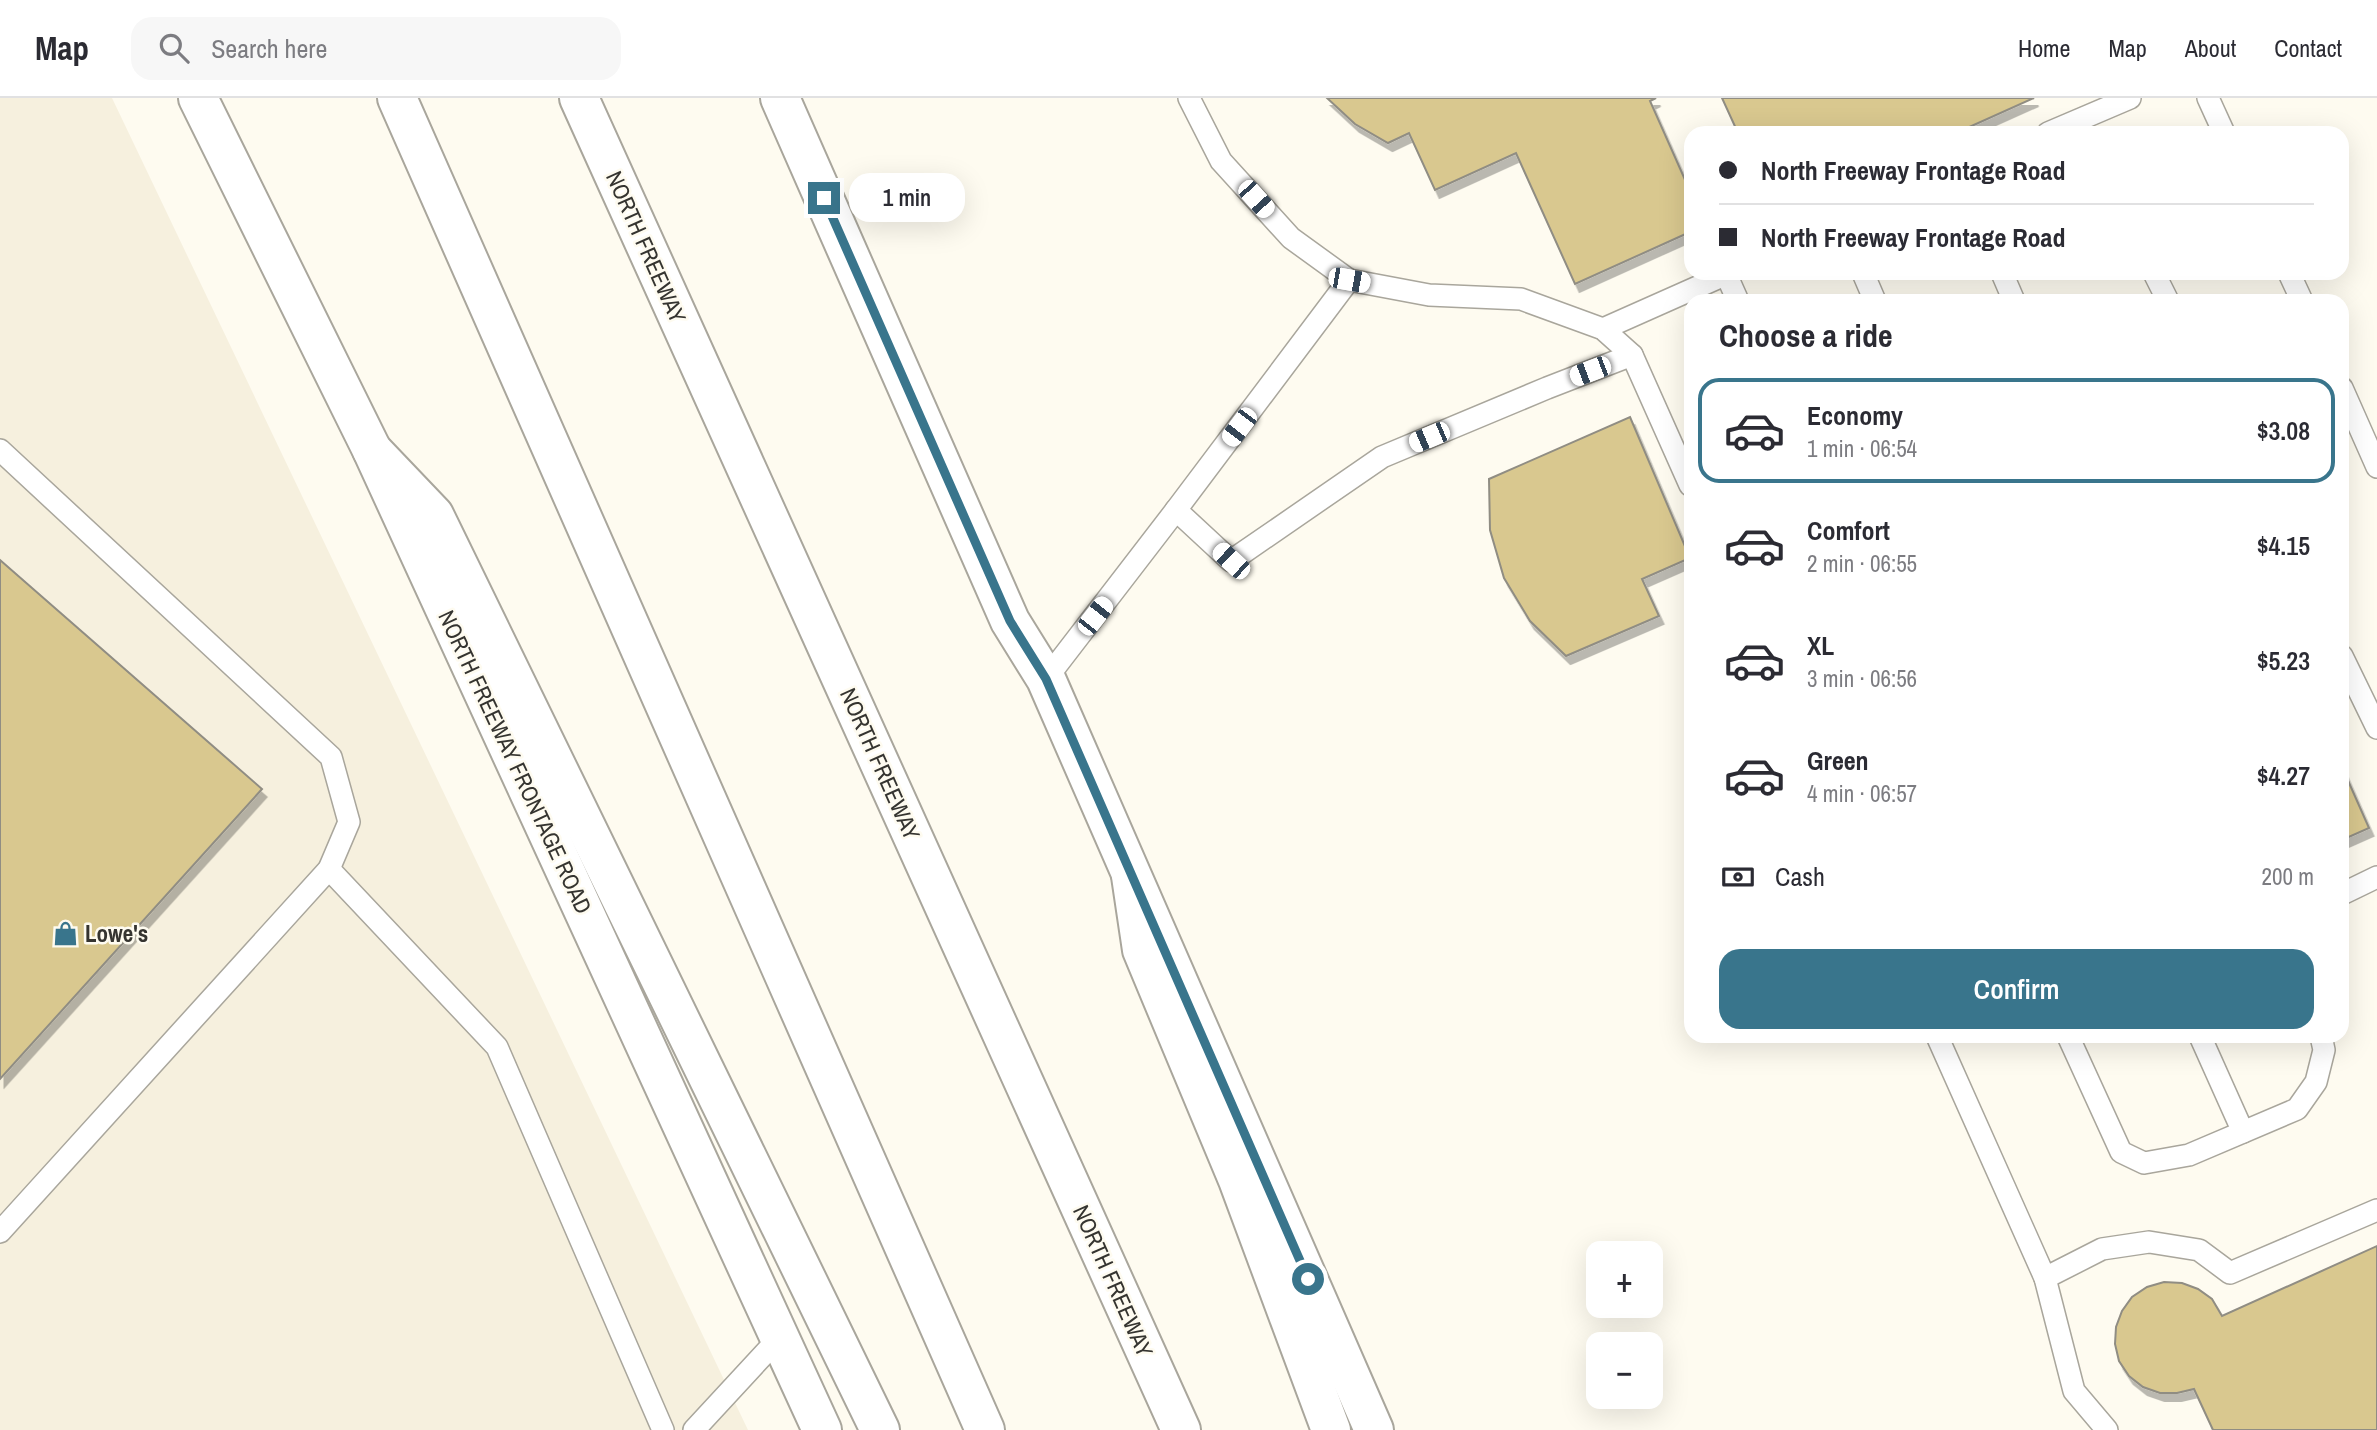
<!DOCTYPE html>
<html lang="en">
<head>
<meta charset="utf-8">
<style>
	body { margin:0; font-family:"Archivo Narrow",sans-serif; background:#f7f7f7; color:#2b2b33; height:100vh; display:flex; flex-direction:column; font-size:26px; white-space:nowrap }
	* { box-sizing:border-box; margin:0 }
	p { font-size:23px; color:#7c7c81 }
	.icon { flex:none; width:38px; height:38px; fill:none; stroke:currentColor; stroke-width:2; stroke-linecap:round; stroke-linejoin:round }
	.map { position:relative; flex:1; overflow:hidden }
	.drawer { position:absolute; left:1684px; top:196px; width:665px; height:749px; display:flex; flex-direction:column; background:#fff; border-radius:21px; box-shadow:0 7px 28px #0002 }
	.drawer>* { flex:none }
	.guide { position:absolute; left:1684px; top:28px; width:665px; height:154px; border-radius:21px; box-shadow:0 7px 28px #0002; display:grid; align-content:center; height:154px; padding:0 35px; background:#fff }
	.tools { position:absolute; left:1586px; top:1143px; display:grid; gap:14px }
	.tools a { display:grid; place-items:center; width:77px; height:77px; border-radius:14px; background:#fff; box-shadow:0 7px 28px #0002; font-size:35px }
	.end { position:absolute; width:32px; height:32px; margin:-16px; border:9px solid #39758c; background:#fff; box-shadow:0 0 0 4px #fff }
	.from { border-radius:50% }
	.bubble { position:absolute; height:49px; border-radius:21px; background:#fff; box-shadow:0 7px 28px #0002; font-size:23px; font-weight:600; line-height:49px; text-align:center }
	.car { position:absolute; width:21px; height:42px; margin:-21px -10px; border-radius:9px; box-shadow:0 0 5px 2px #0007; background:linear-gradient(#fff 24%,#345 0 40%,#fff 0 76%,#345 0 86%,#fff 0) }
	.guide b { display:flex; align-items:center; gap:24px; height:66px; font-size:26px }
	.guide b+b { border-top:2px solid #e1e1e2 }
	.guide i { width:18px; height:18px; background:#2b2b33 }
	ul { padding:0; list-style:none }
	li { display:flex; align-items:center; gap:21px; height:105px; margin:0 14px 10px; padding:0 21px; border:4px solid transparent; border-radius:21px }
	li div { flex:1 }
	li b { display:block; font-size:26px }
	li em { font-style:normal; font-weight:600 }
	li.active { border-color:#39758c }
	li>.icon { width:63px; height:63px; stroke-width:1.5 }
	h2 { padding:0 35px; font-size:32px; line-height:84px }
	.pay { display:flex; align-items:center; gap:18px; height:77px; padding:0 35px; font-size:26px }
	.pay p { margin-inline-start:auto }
	.primary-button { display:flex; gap:14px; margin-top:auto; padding:14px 35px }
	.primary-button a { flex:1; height:80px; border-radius:21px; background:#39758c; color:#fff; font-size:28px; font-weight:600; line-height:80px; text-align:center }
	header { display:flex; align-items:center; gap:42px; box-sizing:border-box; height:98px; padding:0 35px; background:#fff; border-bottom:2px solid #e1e1e2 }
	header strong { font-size:33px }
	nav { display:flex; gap:38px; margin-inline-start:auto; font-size:24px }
	.search { width:490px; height:63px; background:#f7f7f7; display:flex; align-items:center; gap:18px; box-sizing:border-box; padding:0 24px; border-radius:21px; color:#7c7c81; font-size:26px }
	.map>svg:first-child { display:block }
</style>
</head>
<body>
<header>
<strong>Map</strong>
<div class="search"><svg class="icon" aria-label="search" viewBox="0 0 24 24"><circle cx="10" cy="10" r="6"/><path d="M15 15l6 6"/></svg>Search here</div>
<nav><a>Home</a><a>Map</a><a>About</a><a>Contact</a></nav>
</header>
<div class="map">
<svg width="2377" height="1332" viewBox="0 0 2377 1332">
	<defs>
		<filter id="shadow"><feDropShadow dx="4.5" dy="8" stdDeviation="0" flood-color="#0004"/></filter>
	</defs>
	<rect width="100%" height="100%" fill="#fefbf0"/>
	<path fill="#f6f0de" d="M0,0H112L748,1332H0Z"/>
	<g fill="#d9c88f" stroke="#908d83" stroke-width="2" filter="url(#shadow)">
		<path d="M1327,0H1656L1650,3L1690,93V134L1575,186L1516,55L1435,92L1409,35L1388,45L1355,26Z"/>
		<path d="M1722,0H2034L1956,35H1738Z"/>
		<path d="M1630,319L1690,460L1642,481L1659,518L1566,558L1530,523L1504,480L1490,432L1489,381Z"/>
		<path d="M0,462L262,691L0,981Z"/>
		<path d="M2342,669L2369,730L2342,742Z"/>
		<path d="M2377,1148V1332H2213L2194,1291L2177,1295H2160L2143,1289L2129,1278L2119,1263L2115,1246L2116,1229L2122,1213L2132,1199L2147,1189L2164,1184L2182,1185L2198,1191L2212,1201L2222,1218Z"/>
	</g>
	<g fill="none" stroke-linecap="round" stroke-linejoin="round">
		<defs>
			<g id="lane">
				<path d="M1189,0L1221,63L1291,140L1349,182"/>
				<path d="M2208,0L2224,35"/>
				<path d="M2048,35L2130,0"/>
				<path d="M1863,175L1875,203"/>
				<path d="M2002,175L2014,203"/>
				<path d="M2154,175L2168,203"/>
				<path d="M2289,175L2302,203"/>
				<path d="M1726,176L1738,203"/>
				<path d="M1603,231L1729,175"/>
				<path d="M2342,290L2377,369"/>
				<path d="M0,352L331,659L349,724L329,771L0,1134"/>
				<path d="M1176,412L1231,463L1382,359L1547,290L1632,257"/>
				<path d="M2342,558L2377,630"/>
				<path d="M1046,581L1176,412L1349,182L1429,197L1521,201L1603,231L1632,257L1690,387"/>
				<path d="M329,771L497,949L663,1332"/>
				<path d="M2342,796L2377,779"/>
				<path d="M1937,938L2045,1180L2074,1293L2107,1332"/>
				<path d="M2068,938L2121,1054L2144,1065L2189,1057L2297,1011L2316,984L2324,952L2321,938"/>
				<path d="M2200,938L2243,1034"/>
				<path d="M2045,1180L2102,1151L2149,1144L2199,1152L2230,1175L2377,1112"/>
				<path d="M694,1332L779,1240"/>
			</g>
			<g id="secondary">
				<path d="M198,0L372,352L822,1332"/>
				<path d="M780,0L1010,523L1046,581L1374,1332"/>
			</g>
			<g id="highway">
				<path d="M397,0L985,1332"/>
				<path d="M579,0L1181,1332"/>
				<path d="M372,352L434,417L880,1332"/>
				<path d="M1131,778L1142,852L1238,1082L1331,1332"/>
			</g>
		</defs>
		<use href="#lane" stroke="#a9a69c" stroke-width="24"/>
		<use href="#secondary" stroke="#a9a69c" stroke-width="42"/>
		<use href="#highway" stroke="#a9a69c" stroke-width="42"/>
		<use href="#lane" stroke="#fff" stroke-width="21"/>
		<use href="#secondary" stroke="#fff" stroke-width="38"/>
		<use href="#highway" stroke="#fff" stroke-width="38"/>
	</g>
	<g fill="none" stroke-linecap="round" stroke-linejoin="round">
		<path stroke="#39758c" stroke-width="9" d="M824,100L1010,523L1046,581L1308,1181"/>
	</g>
	<defs>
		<symbol id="shop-bare" viewBox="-9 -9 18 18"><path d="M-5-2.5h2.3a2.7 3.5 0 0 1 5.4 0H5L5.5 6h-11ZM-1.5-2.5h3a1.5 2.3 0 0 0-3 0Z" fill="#39758c" stroke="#fefbf0" stroke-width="2.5" paint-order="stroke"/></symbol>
	</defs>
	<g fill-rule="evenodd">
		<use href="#shop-bare" x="48" y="818" width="35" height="35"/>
	</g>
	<g text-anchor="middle" stroke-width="5" stroke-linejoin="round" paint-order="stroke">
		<g font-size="23" fill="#353430" stroke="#fefbf0">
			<text transform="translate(646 149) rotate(66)" y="8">NORTH FREEWAY</text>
			<text transform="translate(515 664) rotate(65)" y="8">NORTH FREEWAY FRONTAGE ROAD</text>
			<text transform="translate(880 666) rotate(66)" y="8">NORTH FREEWAY</text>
			<text transform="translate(1113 1183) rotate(66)" y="8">NORTH FREEWAY</text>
		</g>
		<g font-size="23" font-weight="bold" fill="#353430" stroke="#fefbf0" text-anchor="start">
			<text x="85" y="844">Lowe's</text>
		</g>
	</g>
</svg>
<div class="tools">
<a>+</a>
<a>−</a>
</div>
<i class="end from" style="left:1308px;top:1181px"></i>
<i class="end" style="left:824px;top:100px"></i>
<div class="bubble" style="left:849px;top:75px;width:116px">1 min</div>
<i class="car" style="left:1256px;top:101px;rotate:138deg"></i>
<i class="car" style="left:1349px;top:182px;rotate:100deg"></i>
<i class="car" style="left:1590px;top:273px;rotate:249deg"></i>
<i class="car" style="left:1239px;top:329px;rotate:217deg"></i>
<i class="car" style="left:1429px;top:339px;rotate:247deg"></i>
<i class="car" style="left:1231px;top:463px;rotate:313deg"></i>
<i class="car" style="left:1095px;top:518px;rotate:38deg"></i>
<div class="guide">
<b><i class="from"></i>North Freeway Frontage Road</b>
<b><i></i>North Freeway Frontage Road</b>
</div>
<section class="drawer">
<h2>Choose a ride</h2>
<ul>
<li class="active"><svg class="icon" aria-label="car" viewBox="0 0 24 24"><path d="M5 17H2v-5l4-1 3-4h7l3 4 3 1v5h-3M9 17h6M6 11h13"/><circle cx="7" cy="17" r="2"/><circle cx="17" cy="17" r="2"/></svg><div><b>Economy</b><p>1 min · 06:54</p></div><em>$3.08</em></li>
<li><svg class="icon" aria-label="car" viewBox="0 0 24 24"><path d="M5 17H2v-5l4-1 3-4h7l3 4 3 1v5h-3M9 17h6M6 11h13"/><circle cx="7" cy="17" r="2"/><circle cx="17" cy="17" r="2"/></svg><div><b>Comfort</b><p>2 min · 06:55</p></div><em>$4.15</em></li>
<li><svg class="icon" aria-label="car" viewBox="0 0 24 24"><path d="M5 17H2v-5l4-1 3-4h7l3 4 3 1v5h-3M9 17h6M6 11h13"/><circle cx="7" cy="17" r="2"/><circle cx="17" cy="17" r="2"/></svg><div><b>XL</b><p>3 min · 06:56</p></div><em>$5.23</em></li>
<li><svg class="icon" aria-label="car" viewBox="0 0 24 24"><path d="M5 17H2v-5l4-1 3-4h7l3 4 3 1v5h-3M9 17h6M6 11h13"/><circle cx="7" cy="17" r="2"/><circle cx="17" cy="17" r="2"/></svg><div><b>Green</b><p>4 min · 06:57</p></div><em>$4.27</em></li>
</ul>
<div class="pay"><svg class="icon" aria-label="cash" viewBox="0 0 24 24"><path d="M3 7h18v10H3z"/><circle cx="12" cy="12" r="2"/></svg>Cash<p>200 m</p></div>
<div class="primary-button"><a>Confirm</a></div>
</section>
</div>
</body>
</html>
